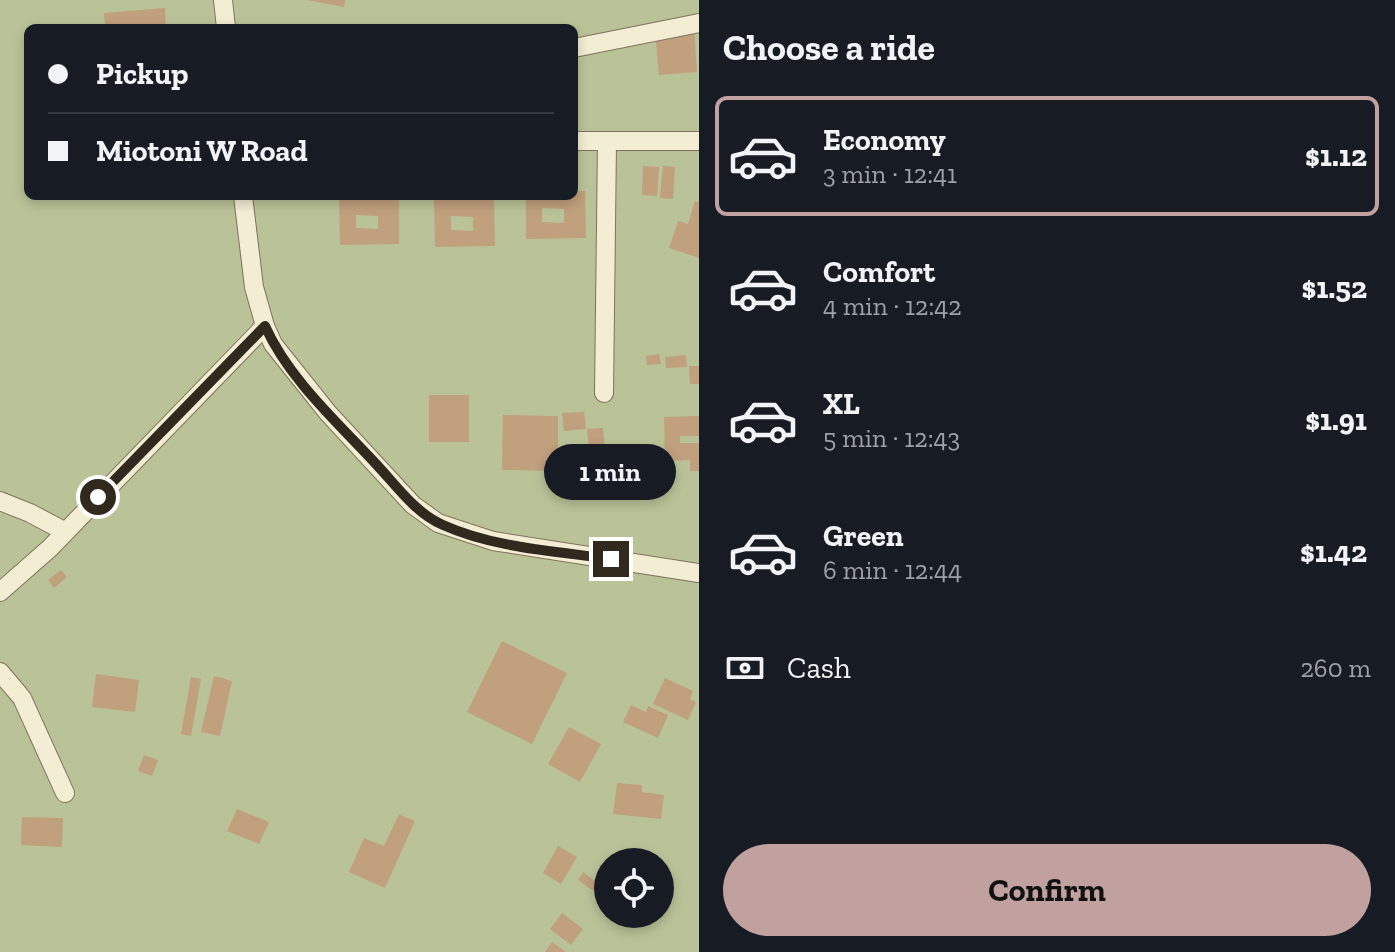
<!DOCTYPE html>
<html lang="en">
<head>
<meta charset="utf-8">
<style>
	body { margin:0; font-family:"Zilla Slab",serif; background:#242831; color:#f1f3f6; height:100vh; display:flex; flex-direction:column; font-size:30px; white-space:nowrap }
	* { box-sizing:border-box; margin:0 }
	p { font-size:26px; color:#9ea1a6 }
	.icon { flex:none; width:44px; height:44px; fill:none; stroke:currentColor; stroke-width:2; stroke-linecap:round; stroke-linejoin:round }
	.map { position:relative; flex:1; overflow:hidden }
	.panel { display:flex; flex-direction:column; background:#171b24; width:696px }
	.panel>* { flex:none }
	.guide { position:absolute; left:24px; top:24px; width:554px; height:176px; border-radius:12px; box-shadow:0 4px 12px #0003; display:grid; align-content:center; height:176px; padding:0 24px; background:#171b24 }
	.tools { position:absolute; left:594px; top:848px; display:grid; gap:16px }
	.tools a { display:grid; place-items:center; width:80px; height:80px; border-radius:50%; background:#171b24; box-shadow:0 4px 12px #0003; font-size:40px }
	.end { position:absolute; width:36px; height:36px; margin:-18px; border:10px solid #31291e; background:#fff; box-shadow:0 0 0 4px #fff }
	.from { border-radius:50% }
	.bubble { position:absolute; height:56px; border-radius:28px; background:#171b24; box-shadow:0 4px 12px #0003; font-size:26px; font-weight:700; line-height:56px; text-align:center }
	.guide b { display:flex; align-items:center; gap:28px; height:76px; font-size:30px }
	.guide b+b { border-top:2px solid #363941 }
	.guide i { width:20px; height:20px; background:#f1f3f6 }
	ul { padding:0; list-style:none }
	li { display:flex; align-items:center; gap:24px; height:120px; margin:0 16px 12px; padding:0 8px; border:4px solid transparent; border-radius:12px }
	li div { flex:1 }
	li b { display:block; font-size:30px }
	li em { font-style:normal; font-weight:700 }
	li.selected { border-color:#c1a19f }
	li>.icon { width:72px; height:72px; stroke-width:1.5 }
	h2 { padding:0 24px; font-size:36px; line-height:96px }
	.pay { display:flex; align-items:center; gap:20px; height:88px; padding:0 24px; font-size:30px }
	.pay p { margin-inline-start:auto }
	.button { display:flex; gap:16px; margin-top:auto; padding:16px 24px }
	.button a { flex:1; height:92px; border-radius:48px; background:#c1a19f; color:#111; font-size:32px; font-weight:700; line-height:92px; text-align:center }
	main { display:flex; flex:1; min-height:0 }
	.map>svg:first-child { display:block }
</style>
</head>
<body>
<main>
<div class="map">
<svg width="699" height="952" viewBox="0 0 699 952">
	<rect width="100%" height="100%" fill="#e7e0c3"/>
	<path fill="#bac398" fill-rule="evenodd" d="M0,0H699V952H0ZM28,28H574V196H28ZM608,862H660V914H608Z"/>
	<g fill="#c0a07d" fill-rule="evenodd">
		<path d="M307,0H345L344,7Z"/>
		<path d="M165,8L166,28H105L104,13Z"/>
		<path d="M694,28L697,72L659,75L655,31Z"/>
		<path d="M643,166L659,167L657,196L642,195Z"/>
		<path d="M663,166L675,167L673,199L660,198Z"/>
		<path d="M574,191H585L586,238L526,239V196H574ZM542,208L564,209V223L542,222Z"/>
		<path d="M399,197V244L340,245L339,198ZM356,215L378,216V229L356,228Z"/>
		<path d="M434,199H494L495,246L435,247ZM451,216L473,217V231L451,230Z"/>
		<path d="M695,201L699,202V258L669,248L678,221L688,224Z"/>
		<path d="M659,354L661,364L647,365L646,356Z"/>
		<path d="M686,355L687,367L666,368L665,357Z"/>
		<path d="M689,366H699V384H690Z"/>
		<rect x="429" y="395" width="40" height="47"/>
		<path d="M584,412L586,429L564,431L562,413Z"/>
		<path d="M503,415L558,416V471L502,470Z"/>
		<path d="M699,416V436H680V443H699V471H690V460L665,461L664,417Z"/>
		<path d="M603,428L606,459L590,460L587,429Z"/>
		<path d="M61,570L67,577L54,588L48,580Z"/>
		<path d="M502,641L567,673L532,744L467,712Z"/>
		<path d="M96,674L139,680L135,712L92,707Z"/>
		<path d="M214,676L232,681L220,736L201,732Z"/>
		<path d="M191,677L201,679L191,736L181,734Z"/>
		<path d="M665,678L693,691L690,699L696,702L688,720L653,704Z"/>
		<path d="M631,705L646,712L648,706L668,715L658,738L623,722Z"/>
		<path d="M569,727L601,744L580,782L548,764Z"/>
		<path d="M144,755L158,760L152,776L138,771Z"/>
		<path d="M617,783L642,785V792L664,795L661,819L613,814Z"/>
		<path d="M237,809L269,822L259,844L227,831Z"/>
		<path d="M399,814L415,821L385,888L349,872L364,838L384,846Z"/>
		<path d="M22,817L63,818L62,847L21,845Z"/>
		<path d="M558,846L577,857L561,884L543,873Z"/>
		<path d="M583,872L600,885L595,892L578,880Z"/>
		<path d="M562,913L583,929L571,945L550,929Z"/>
		<path d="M552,942L566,952H545Z"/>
	</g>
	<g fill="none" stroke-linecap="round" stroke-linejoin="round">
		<defs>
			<g id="street">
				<path d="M223,0L226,28"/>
				<path d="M574,48L699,23"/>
				<path d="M574,141H699"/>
				<path d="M243,196L254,287L265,326L273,344L328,413L413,505L438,523L493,541L699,573"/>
				<path d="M604,393L607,142"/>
				<path d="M0,501L30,513L64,531"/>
				<path d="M0,592L50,548L265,326"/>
				<path d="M0,672L22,698L65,793"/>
			</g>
		</defs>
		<use href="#street" stroke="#7f725c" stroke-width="20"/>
		<use href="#street" stroke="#f3edd4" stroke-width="18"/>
	</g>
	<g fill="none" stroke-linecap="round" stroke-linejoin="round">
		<path stroke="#31291e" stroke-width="10" d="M98,497L265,326C289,379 336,421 376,464C396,485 415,513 443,525C494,548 555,551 611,559"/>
	</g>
</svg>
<div class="tools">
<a><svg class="icon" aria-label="locate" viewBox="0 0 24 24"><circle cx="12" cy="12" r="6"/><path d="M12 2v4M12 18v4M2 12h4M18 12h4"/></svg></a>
</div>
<i class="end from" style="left:98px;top:497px"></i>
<i class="end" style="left:611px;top:559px"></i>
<div class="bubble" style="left:544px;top:444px;width:132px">1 min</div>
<div class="guide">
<b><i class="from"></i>Pickup</b>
<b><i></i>Miotoni W Road</b>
</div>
</div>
<section class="panel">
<h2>Choose a ride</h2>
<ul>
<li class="selected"><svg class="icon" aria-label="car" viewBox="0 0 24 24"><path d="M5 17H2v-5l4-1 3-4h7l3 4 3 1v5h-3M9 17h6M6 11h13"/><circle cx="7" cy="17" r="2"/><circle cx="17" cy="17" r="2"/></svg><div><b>Economy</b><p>3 min · 12:41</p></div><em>$1.12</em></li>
<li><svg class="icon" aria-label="car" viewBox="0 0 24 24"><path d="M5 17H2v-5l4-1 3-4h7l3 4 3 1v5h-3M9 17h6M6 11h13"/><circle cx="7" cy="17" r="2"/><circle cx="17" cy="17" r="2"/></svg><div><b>Comfort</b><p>4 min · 12:42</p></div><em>$1.52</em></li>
<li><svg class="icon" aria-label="car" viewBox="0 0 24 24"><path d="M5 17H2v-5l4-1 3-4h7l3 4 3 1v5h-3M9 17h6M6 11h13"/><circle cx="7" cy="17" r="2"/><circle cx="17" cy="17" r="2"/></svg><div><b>XL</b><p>5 min · 12:43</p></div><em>$1.91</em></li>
<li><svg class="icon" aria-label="car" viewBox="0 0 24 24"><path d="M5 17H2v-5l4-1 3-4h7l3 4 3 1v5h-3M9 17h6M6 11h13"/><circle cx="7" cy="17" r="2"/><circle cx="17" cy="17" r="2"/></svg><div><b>Green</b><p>6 min · 12:44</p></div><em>$1.42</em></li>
</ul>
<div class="pay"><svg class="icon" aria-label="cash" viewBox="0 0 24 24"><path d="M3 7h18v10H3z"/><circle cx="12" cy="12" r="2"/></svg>Cash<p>260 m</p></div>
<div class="button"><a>Confirm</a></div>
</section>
</main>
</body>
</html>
